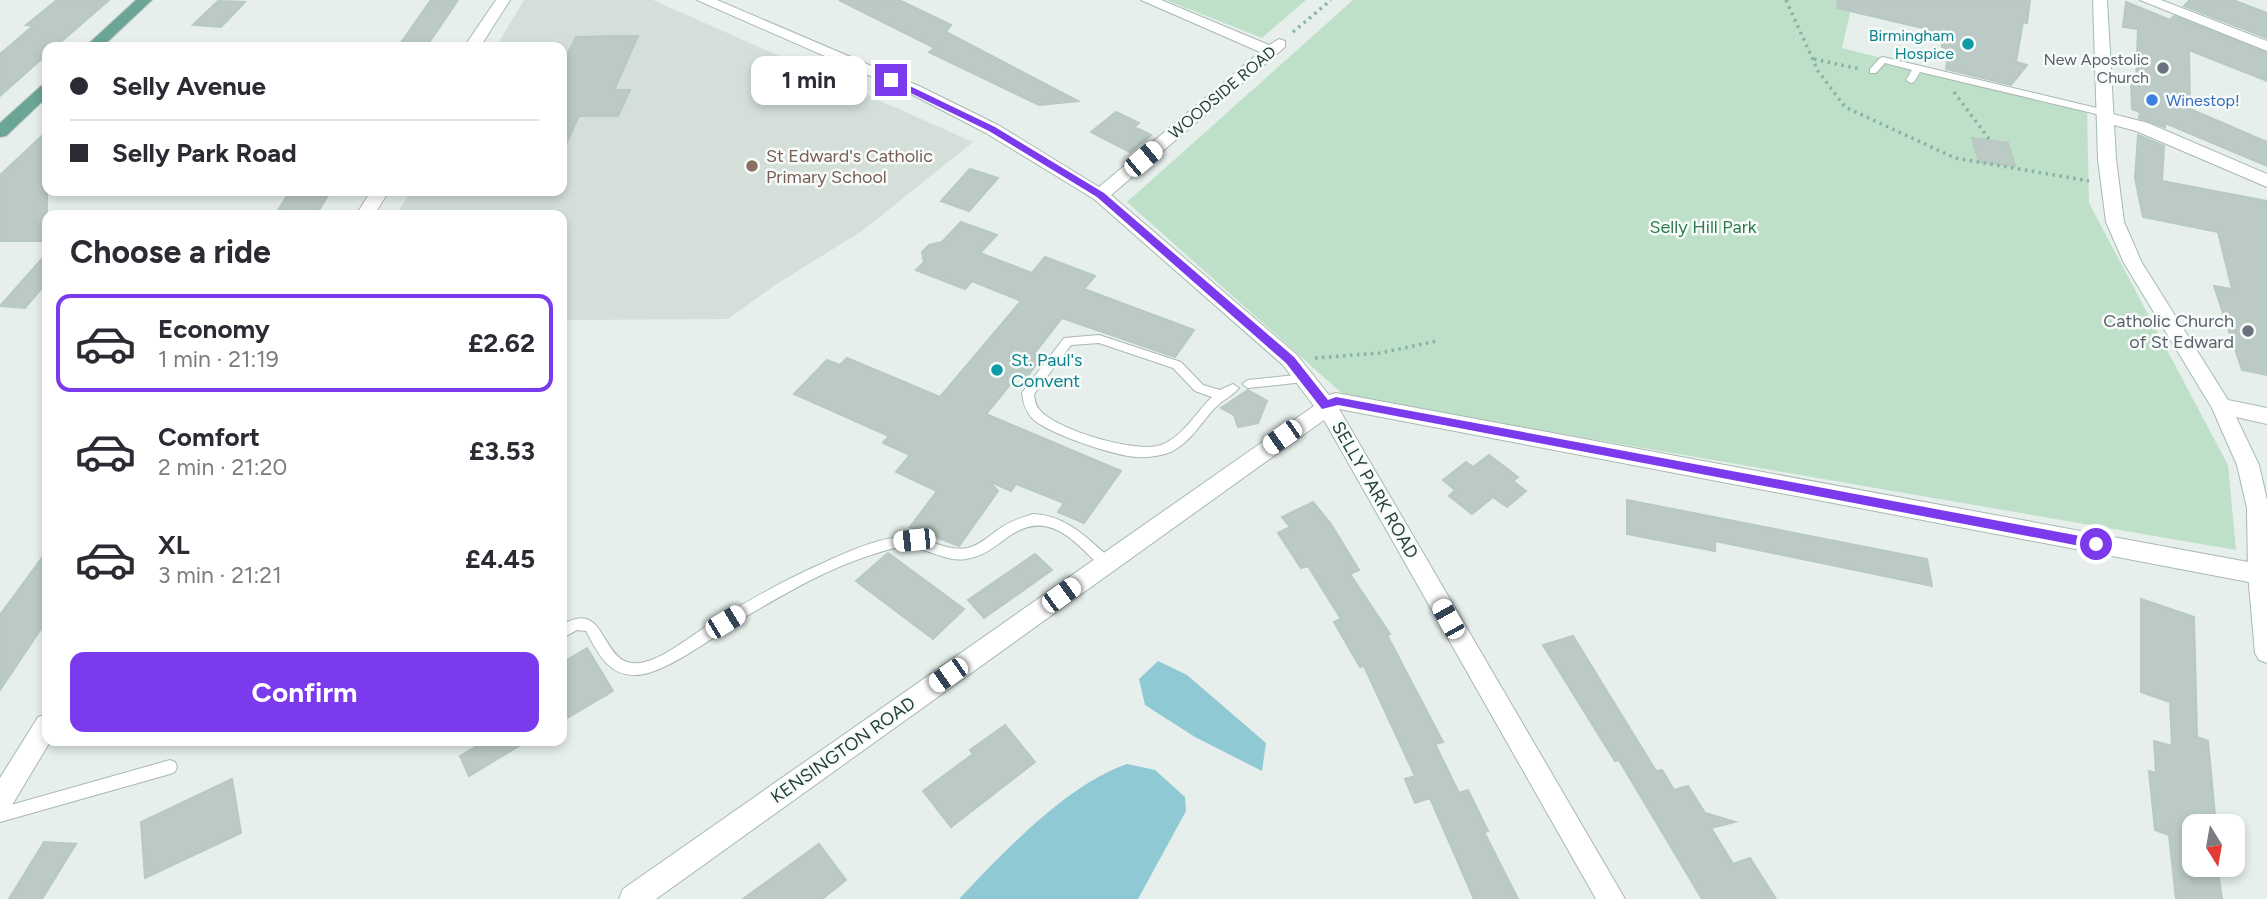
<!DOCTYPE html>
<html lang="en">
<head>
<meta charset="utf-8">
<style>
	body { margin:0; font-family:Figtree,sans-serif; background:#f7f7f7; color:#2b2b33; height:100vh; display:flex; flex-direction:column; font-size:26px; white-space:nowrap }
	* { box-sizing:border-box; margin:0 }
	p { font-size:23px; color:#7c7c81 }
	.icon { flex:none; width:38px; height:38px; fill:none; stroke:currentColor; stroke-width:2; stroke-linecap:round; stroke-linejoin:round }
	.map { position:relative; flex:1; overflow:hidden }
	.side { position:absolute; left:42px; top:210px; width:525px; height:536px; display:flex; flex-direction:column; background:#fff; border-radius:14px; box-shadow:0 4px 10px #0003 }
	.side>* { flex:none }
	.guide { position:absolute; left:42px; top:42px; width:525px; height:154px; border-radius:14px; box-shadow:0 4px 10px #0003; display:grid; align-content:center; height:154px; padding:0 28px; background:#fff }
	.needle { width:46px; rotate:169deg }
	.buttons { position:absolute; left:2182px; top:814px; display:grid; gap:14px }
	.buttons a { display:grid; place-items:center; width:63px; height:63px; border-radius:14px; background:#fff; box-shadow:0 4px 10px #0003; font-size:35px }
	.end { position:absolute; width:32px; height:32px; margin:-16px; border:9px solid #7c3aed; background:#fff; box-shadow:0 0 0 4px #fff }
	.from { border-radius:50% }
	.bubble { position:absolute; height:49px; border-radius:14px; background:#fff; box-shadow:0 4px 10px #0003; font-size:23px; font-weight:700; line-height:49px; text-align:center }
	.car { position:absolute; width:21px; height:42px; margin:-21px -10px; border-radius:9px; box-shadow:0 0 5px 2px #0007; background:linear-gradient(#fff 24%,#345 0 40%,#fff 0 76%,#345 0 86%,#fff 0) }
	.guide b { display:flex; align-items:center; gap:24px; height:66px; font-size:26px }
	.guide b+b { border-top:2px solid #e1e1e2 }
	.guide i { width:18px; height:18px; background:#2b2b33 }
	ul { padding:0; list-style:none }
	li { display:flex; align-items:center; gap:21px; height:98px; margin:0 14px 10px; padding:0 14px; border:4px solid transparent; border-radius:14px }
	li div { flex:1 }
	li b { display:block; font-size:26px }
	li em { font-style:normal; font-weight:700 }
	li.on { border-color:#7c3aed }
	li>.icon { width:63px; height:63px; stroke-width:1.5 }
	h2 { padding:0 28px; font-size:32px; line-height:84px }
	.primary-button { display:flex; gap:14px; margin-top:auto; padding:14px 28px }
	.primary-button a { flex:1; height:80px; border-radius:14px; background:#7c3aed; color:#fff; font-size:28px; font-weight:700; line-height:80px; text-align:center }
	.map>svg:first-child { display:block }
</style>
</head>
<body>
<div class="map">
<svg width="2267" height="899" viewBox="0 0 2267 899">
	<rect width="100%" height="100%" fill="#e6efeb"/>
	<path fill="#d4dfda" d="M524,0H653L973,142L862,231L775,285L728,319L562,320V215H396L411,191H562V47H496Z"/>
	<g fill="#bfe0c8">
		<path d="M1166,0H1306L1262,38Z"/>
		<path d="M1353,0H1853L1842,48L2087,110L2089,203L2228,465L2236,550L1346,397L1127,202Z"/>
	</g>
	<g fill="#8ec9d4">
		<path d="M1158,661L1187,675L1266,743L1262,771L1195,737L1145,705L1139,679Z"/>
		<path d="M1127,764L1155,770L1185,797L1186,811L1138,899H959C1004,852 1066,785 1127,764Z"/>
	</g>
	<g fill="#bbcac4" stroke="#b8c9c2" stroke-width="2">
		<path d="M57,0H109L55,47H47V54L0,96V54L33,26L26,25Z"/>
		<path d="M431,0H458L426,47H398Z"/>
		<path d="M839,0H899L951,25L946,32L1078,101L1039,105L929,52L935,48Z"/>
		<path d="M1838,0H2030L2027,23L2023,22L2016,62L2027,65L2011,85L1946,69L1949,49L1942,47L1944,33L1837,8Z"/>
		<path d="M2190,0H2233L2267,13V38L2184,6Z"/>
		<path d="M218,1L245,2L221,27L193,25Z"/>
		<path d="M2126,2L2170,20L2174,16L2267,53V81L2189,50L2190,109L2267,142V166L2165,123V127L2139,118L2140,112L2132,109L2131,81L2136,83L2138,29L2123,27Z"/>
		<path d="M615,36H638L614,90H630L618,116H579L562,152V65L576,37Z"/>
		<path d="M1116,112L1139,123L1134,127L1151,135L1130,152L1091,132Z"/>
		<path d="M47,131V241H0V175Z"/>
		<path d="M2138,135L2164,146L2162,181L2267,201V375L2242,370L2214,286L2232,289L2218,232L2143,217L2135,178Z"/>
		<path d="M1972,138L2008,143L2015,166L1979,162Z"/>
		<path d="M970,169L998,178L969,211L941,201Z"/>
		<path d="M289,193L329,194L316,215H275Z"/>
		<path d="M961,222L997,235L980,253L1032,273L1045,257L1095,276L1084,289L1194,330L1175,357L1062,318L1034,354L1042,357L1026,378L1018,375L986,414L1121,471L1084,523L1058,512L1064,503L1016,484L1011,491L989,481L998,491L959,546L910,527L937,491L896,472L910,455L883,443L889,436L794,394L827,360L840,365L847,358L940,397L1021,301L972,281L965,289L916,270L924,262L922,252L929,245L942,242Z"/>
		<path d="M47,253V290L41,289L25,308L0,306Z"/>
		<path d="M1248,390L1267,401L1258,423L1238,427L1234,415L1221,408Z"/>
		<path d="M1489,455L1518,477L1513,481L1526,491L1507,507L1493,497L1472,514L1449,496L1455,490L1443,480L1466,462L1473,467Z"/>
		<path d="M1627,500L1927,559L1932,586L1715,541V551L1627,534Z"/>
		<path d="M1313,502L1331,524L1359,570L1350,574L1390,634L1387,635L1443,742L1435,744L1459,793L1468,790L1488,831L1484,832L1518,899H1474L1430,798L1415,803L1405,779L1415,776L1364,666L1360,667L1334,622L1341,619L1308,566L1301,568L1278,533L1290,527L1282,517Z"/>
		<path d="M47,551V620L0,690V615Z"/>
		<path d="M888,553L964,609L933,639L856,581Z"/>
		<path d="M1035,554L1052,570L984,618L968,600Z"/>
		<path d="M2141,599L2194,617L2197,737L2208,741L2216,826H2194V864H2217L2222,899H2176L2169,835L2155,830L2149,771L2156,773L2154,741L2172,746L2170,702L2141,692Z"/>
		<path d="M1573,636L1656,771L1662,770L1674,790L1688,786L1705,813L1735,822L1711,828L1733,864L1750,858L1776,899H1702L1619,760L1615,761L1543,645Z"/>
		<path d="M587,648L613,691L562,721V663Z"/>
		<path d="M1005,725L1035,762L951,827L923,791L973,754L970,750Z"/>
		<path d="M488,740H529L469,776L460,756Z"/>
		<path d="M232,779L241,833L145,878L141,822Z"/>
		<path d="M44,842L76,844L42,899H9Z"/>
		<path d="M819,844L846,880L822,899H743Z"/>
	</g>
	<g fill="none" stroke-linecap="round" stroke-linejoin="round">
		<defs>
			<g id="lane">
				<path d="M1883,57L2105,110L2110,113L2105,116L1920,72L1914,82L1911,83L1906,80L1912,70L1885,63L1876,73H1870V69L1880,58Z"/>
				<path d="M1099,335L1181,362L1203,385L1220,390L1233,384L1239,388C1233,395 1225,399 1218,405C1201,421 1191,444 1168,453C1158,456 1147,458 1137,457C1115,456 1046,433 1032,418C1025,410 1023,402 1022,393L1024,390L1064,338ZM1099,343L1173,368L1195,391L1212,397C1195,413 1184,436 1161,445C1137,454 1053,429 1039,409C1035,405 1035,399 1034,394L1071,345Z"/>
				<path d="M1304,374L1310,378L1304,382L1248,388L1242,384L1248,380Z"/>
				<path d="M1033,514C1066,515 1087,538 1111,559L1113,563L1111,567L1106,568L1101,567C1073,540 1048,508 1008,537C995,546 983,557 966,559C948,562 932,551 915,548C901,545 887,550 874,554C828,568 786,593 745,617C718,633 664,676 634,675C607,675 597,651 586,631L577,630L562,638V625C611,595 597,674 645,662C668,656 693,634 713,622C748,601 784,580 821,564C844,553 886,534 911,537C930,539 948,552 968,548C980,545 989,536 999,529C1010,521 1021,518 1033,514Z"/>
				<path d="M170,760L175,762L177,767L175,772L170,774L0,822V808Z"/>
			</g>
			<g id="street">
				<path d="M496,0H510L480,47H464Z"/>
				<path d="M697,0H717L921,87L998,125L1099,187L1260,52L1141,0H1161L1269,45L1279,39L1285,41V47L1111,195L1297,355L1329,395L1336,393L2259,564L2267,567V581L2259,584L1339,409L1625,899H1596L1324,420L656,899H619L623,889L1314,406L1283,365L1094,199L986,133L909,93Z"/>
				<path d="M2140,0H2161L2267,41V51Z"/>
				<path d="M2105,112L2148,123L2267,174V187L2136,131L2099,121L2097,117Z"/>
				<path d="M371,191H389L374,215H356Z"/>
				<path d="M47,714V740H51L9,810L0,813V778L38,717Z"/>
			</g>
			<path id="secondary" d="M2093,0H2107L2116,159L2124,222L2142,263L2228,400L2267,408V424L2236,417L2259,465L2267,500V663L2259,660L2255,653L2248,574L2247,508L2237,465L2212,408L2124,263L2106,222L2098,159Z"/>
			<g id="primary">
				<path d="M136,0H152L102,47H85Z"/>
				<path d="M47,84V97L6,136L0,137V123L41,86Z"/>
			</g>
		</defs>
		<use href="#lane" stroke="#a8b8b2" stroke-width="2"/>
		<use href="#street" stroke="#a8b8b2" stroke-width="2"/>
		<use href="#secondary" stroke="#a4bbb3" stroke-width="2"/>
		<use href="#primary" stroke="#c2cac8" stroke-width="2"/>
		<g stroke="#86b3a5" stroke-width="3.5" stroke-dasharray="2.5 4.5" stroke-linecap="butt">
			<path d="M1786,0L1818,71L1845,107L1955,158L2089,181"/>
			<path d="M1293,32L1331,0"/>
			<path d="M1814,59L1860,69"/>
			<path d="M1954,92L1989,139"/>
			<path d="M1315,358L1380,353L1437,341"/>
		</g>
		<use href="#lane" fill="#fff" fill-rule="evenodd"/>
		<use href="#street" fill="#fff" fill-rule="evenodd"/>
		<use href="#secondary" fill="#fff" fill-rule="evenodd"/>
		<use href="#primary" fill="#6aa596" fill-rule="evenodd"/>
	</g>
	<path fill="#7c3aed" d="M891,77L995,127L1104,193L1294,357L1328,400L1336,397L2096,539L2103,544L2096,549L1338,405L1322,409L1286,363L1097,197L989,131L888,82Z"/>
	<g fill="#0f9aa8" stroke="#f7fbf9" stroke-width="2.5">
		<circle cx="1968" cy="44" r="7"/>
		<circle cx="997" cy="370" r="7"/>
	</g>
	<g fill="#6b7280" stroke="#f7fbf9" stroke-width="2.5">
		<circle cx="2163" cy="68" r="7"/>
		<circle cx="2248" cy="331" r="7"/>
	</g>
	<circle fill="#3f7fe0" stroke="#f7fbf9" stroke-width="2.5" cx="2152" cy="100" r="7"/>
	<circle fill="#8d6e63" stroke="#f7fbf9" stroke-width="2.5" cx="752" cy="166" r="7"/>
	<g text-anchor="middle" stroke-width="5" stroke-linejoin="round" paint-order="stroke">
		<g font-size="16" fill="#0d838f" stroke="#f7fbf9" text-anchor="end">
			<text x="1954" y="41">Birmingham<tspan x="1954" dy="18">Hospice</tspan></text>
		</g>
		<g font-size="16" fill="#5b616d" stroke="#f7fbf9" text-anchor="end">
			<text x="2149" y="65">New Apostolic<tspan x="2149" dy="18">Church</tspan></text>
		</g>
		<g font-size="16" fill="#24423a" stroke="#f7fbf9">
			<text transform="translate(1222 92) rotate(-40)" y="6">WOODSIDE ROAD</text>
		</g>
		<g font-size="16" fill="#366cbe" stroke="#f7fbf9" text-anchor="start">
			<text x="2166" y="106">Winestop!</text>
		</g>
		<g font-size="18" fill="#785e54" stroke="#f7fbf9" text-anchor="start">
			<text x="766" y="162">St Edward's Catholic<tspan x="766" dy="21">Primary School</tspan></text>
		</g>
		<g font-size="18" fill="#2d7a4b" stroke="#f7fbf9">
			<text x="1703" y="233">Selly Hill Park</text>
		</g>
		<g font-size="18" fill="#5b616d" stroke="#f7fbf9" text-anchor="end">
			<text x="2234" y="327">Catholic Church<tspan x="2234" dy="21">of St Edward</tspan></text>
		</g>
		<g font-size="18" fill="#0d838f" stroke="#f7fbf9" text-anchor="start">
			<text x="1011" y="366">St. Paul's<tspan x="1011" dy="21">Convent</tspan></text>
		</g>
		<g font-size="18" fill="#24423a" stroke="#f7fbf9">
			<text transform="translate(1375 490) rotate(60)" y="6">SELLY PARK ROAD</text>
			<text transform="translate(843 750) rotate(-35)" y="6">KENSINGTON ROAD</text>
		</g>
	</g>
</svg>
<div class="buttons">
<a><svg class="needle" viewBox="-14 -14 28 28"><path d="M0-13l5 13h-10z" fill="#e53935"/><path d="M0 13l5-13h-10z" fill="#7c7c81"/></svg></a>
</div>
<i class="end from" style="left:2096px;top:544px"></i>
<i class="end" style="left:891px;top:80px"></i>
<div class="bubble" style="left:751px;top:56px;width:116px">1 min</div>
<i class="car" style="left:1143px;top:159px;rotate:50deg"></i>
<i class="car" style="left:1282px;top:437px;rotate:235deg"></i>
<i class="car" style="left:914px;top:540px;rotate:264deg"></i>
<i class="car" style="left:1061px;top:595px;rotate:54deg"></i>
<i class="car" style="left:1448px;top:619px;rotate:331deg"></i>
<i class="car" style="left:725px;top:622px;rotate:59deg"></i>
<i class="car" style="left:948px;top:675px;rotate:235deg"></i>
<div class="guide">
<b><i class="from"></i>Selly Avenue</b>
<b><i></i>Selly Park Road</b>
</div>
<section class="side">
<h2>Choose a ride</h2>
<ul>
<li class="on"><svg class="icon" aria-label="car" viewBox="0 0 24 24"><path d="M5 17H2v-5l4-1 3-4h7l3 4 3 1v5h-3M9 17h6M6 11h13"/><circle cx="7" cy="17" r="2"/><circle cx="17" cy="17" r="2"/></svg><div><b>Economy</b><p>1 min · 21:19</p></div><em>£2.62</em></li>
<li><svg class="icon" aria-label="car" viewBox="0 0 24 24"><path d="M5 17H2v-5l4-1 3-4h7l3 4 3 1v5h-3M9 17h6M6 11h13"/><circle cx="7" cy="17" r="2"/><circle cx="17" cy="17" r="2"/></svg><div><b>Comfort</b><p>2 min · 21:20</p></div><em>£3.53</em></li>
<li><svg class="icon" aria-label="car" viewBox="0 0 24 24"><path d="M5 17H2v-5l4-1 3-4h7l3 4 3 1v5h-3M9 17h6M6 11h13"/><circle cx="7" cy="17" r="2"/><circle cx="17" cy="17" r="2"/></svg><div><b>XL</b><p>3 min · 21:21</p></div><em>£4.45</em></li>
</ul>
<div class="primary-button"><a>Confirm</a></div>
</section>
</div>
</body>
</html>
